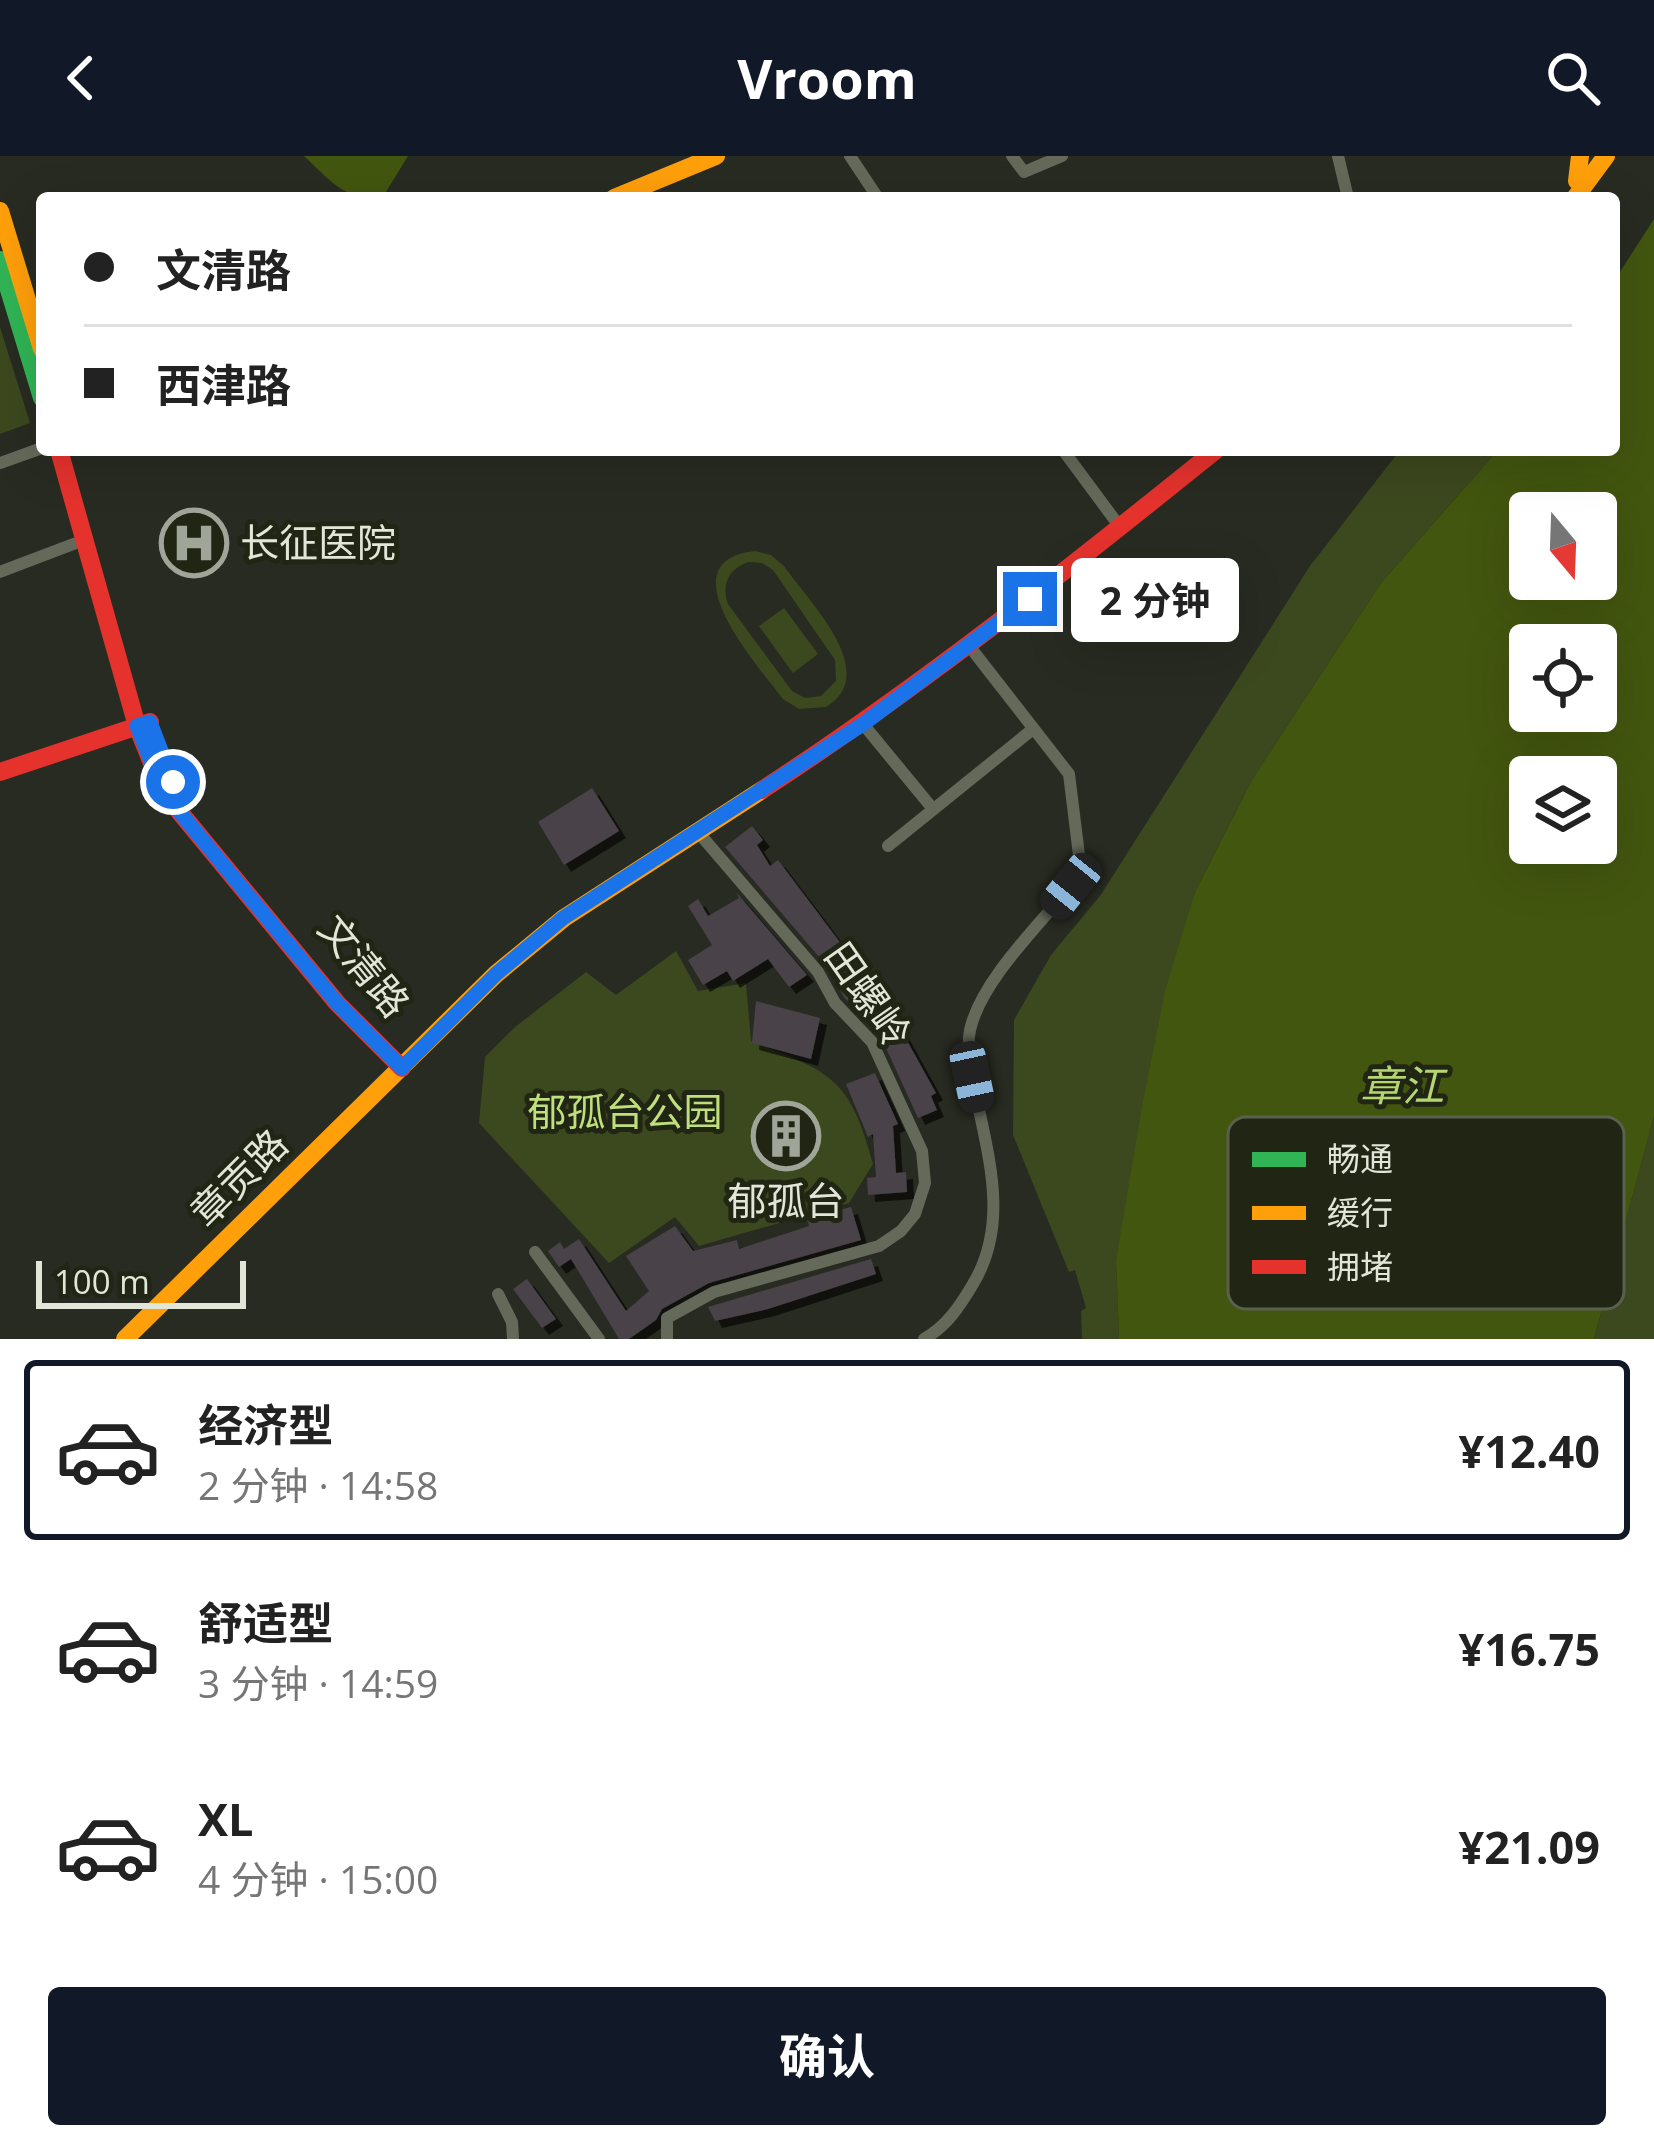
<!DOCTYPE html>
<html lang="zh">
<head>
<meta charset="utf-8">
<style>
	body { margin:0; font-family:"Open Sans","Noto Sans SC",sans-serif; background:#f6f6f6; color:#222; height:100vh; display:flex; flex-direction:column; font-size:45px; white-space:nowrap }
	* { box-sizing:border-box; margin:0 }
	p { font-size:39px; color:#767676 }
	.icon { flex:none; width:66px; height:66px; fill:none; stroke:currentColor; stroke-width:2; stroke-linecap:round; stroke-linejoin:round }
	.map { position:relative; height:1183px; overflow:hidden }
	.details { display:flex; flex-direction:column; background:#fff; flex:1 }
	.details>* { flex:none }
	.banner { position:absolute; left:36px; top:36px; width:1584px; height:264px; border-radius:12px; box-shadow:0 12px 48px #0002; display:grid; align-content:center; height:264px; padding:0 48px; background:#fff }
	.needle { width:78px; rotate:161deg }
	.fabs { position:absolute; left:1509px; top:336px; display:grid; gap:24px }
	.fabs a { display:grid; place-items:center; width:108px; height:108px; border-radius:12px; background:#fff; box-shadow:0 12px 48px #0002; font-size:60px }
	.scale { position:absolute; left:36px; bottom:30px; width:210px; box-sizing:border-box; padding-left:12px; border:6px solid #e1e6d9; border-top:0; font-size:33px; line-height:42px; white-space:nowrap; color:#e1e6d9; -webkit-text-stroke:9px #202613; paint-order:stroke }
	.end { position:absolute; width:54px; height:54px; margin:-27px; border:15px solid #1a73e8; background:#fff; box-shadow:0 0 0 6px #fff }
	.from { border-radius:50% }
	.bubble { position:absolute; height:84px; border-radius:12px; background:#fff; box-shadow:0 12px 48px #0002; font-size:39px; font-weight:700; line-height:84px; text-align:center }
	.car { position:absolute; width:36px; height:72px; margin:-36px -18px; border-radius:15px; box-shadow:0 0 9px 3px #0007; background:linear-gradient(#222 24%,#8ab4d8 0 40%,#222 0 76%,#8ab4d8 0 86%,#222 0) }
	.banner b { display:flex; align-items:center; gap:42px; height:114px; font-size:45px }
	.banner b+b { border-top:3px solid #e0e0e0 }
	.banner i { width:30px; height:30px; background:#222 }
	ul { padding:21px 0 0; list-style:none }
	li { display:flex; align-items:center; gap:36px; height:180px; margin:0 24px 18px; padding:0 24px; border:6px solid transparent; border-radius:12px }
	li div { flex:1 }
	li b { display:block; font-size:45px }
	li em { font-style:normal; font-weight:700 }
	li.active { border-color:#111827 }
	li>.icon { width:108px; height:108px; stroke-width:1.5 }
	.button { display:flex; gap:24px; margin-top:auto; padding:24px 48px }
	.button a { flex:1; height:138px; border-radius:12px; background:#111827; color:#fff; font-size:48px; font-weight:700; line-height:138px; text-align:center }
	header { display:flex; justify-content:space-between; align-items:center; height:156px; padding:0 48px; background:#111827; color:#fff; font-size:54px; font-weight:700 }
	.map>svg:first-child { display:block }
</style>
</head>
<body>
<header><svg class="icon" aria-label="back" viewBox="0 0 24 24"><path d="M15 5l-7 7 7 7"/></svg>Vroom<svg class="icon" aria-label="search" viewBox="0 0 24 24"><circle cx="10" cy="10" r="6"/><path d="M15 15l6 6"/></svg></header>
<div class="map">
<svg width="1654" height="1183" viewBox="0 0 1654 1183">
	<defs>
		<filter id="shadow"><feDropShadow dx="7" dy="7" stdDeviation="0" flood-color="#0009"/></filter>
	</defs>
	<rect width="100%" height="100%" fill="#282b21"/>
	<g fill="#3c481e" fill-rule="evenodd">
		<path d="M0,171L30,267L0,278Z"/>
		<path d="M1400,294H1498L1381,427L1253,622L1195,736L1116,1104L1119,1183H1082L1081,1155L1086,1152L1075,1114L1069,1116L1013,979L1014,864L1051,799L1100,740L1310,410Z"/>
		<path d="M755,395L771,399L784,410C809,446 882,517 826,551L799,553L783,543C759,511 663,405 755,395ZM749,406L762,407L773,414L835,504L836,525L821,540L805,542L792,535L728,448C721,428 729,412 749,406Z"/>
		<path d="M784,452L818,498L793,517L759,470Z"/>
		<path d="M676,795L698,835L746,827L751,885C830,916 850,921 873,1008L849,1047L699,1090L675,1061L609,1107L479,967L485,901L515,871L586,816L616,839Z"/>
		<path d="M1654,960V1183H1594Z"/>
	</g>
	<g fill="#43560f" fill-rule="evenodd">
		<path d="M304,0H408L384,39C347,48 330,24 304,0Z"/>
		<path d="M1654,63V960L1594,1183H1119L1116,1104L1143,945L1165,835L1195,736L1253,622L1381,427L1498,294H1614V125ZM1530,357H1596V423H1530ZM1530,489H1596V555H1530ZM1530,621H1596V687H1530Z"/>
	</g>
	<g fill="#484248" filter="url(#shadow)">
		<path d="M592,632L619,675L564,709L538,666Z"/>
		<path d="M752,670L763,684L757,689L770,710L778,704L885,846L864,862L844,841L826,809L725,691Z"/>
		<path d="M736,736L807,819L789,831L768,803L733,825L727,815L703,829L688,804L712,789L688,750L698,743L708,760L739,742Z"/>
		<path d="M756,845L820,862L811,903L752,887Z"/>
		<path d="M900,872L936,937L931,940L937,954L918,962L881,881Z"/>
		<path d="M875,917L898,968L893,970L896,1017L906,1016L907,1036L868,1039L867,1022L876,1021L873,978L868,981L846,928Z"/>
		<path d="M779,956L810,972L794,1004L762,989Z"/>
		<path d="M851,1051L861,1084L709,1127L662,1153L656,1164L629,1183H619L571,1103L559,1111L548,1095L560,1086L564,1093L579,1083L626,1155L649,1135L626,1100L675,1070L693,1095L737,1084L739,1093L809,1070L807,1062Z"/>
		<path d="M871,1103L876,1118L768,1153L715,1165L708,1151Z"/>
		<path d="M527,1123L556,1163L542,1172L513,1133Z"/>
	</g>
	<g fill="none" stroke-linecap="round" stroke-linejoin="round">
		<g stroke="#646959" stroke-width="12">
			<path d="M850,0L878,42"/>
			<path d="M1012,0L1024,16L1062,0"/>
			<path d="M1338,0L1348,42"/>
			<path d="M1063,294L1120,371"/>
			<path d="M0,307L42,292"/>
			<path d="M0,416L84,384"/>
			<path d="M863,568L933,653"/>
			<path d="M888,690L1033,573"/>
			<path d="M535,1096L599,1183"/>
			<path d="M498,1138L512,1166L513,1183"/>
			<path d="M667,1183V1162L714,1136L879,1090L901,1075L915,1058L925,1027L922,995L872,886L835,847L818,816L698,676"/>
			<path d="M924,1183C947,1170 960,1150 973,1128C1009,1068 989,1003 976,939C971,918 966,895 970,874C981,825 1039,769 1071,730L1079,699L1069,618L970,491"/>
		</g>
		<path stroke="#30b455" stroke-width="18" d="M0,104L42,242"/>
		<g stroke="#ff9f0a" stroke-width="18">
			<path d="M1577,25L1580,0"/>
			<path d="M614,42L716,0"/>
			<path d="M1575,42L1606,0"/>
			<path d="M0,55L42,193"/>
			<path d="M125,1183L496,818L564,762L762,634"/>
		</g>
		<g stroke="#e5322d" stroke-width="18">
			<path d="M59,294L137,570L164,637L337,847L402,912"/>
			<path d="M0,616L150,566"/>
			<path d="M762,634C923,529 1067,414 1216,294"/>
		</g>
	</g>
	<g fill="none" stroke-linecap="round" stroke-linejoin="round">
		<path stroke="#1a73e8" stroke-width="15" d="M173,626L150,566L137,570L164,637L337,847L402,912L496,818L563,762L863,568L1030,443"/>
	</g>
	<defs>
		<symbol id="hospital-ring" viewBox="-11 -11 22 22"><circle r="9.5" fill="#202613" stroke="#a0a599" stroke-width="1.5"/><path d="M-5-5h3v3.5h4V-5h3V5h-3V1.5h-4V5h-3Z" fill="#a0a599"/></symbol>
		<symbol id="building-ring" viewBox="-11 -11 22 22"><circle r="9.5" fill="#202613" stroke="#a0a599" stroke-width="1.5"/><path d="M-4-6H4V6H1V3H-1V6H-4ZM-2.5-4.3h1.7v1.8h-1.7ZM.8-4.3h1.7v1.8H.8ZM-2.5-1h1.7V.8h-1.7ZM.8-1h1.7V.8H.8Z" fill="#a0a599"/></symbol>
	</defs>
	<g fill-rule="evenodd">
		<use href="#hospital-ring" x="156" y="349" width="76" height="76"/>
		<use href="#building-ring" x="748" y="942" width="76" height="76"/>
	</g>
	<g text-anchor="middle" stroke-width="10" stroke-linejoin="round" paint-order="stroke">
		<g font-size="39" fill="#e1e6d9" stroke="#202613" text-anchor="start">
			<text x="240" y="401">长征医院</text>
			<text x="786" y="1059" text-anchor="middle">郁孤台</text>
		</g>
		<g font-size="39" fill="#e1e6d9" stroke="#202613">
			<text transform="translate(364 810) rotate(51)" y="14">文清路</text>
			<text transform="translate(868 839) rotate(55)" y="14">田螺岭</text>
			<text transform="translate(239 1022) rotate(-45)" y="14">章贡路</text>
		</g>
		<g font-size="39" fill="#bfdf7c" stroke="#202613">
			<text x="625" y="970">郁孤台公园</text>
		</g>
		<g font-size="42" font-style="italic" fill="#b5d572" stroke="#202613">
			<text x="1402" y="945">章江</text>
		</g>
	</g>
	<rect x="1228" y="961" width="396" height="192" rx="18" fill="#202613" stroke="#5a604e" stroke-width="3"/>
	<rect x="1252" y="996" width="54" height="15" fill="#30b455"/>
	<rect x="1252" y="1050" width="54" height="14" fill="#ff9f0a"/>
	<rect x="1252" y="1104" width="54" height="14" fill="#e5322d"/>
	<g font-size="33" fill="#e1e6d9">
		<text x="1327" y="1015">畅通</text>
		<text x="1327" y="1069">缓行</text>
		<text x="1327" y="1123">拥堵</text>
	</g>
</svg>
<div class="fabs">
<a><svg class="needle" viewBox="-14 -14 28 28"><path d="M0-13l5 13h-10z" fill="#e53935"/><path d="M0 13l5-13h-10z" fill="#767676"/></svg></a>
<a><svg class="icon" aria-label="locate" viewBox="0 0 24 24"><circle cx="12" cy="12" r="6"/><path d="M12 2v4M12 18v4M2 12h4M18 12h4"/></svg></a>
<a><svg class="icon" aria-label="layers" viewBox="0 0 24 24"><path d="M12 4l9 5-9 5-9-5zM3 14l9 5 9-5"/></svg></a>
</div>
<div class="scale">100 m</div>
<i class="end from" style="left:173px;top:626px"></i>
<i class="end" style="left:1030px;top:443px"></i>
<div class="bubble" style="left:1071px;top:402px;width:168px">2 分钟</div>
<i class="car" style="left:1071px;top:730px;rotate:219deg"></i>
<i class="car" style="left:972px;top:921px;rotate:168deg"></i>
<div class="banner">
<b><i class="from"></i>文清路</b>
<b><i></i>西津路</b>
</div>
</div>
<section class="details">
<ul>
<li class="active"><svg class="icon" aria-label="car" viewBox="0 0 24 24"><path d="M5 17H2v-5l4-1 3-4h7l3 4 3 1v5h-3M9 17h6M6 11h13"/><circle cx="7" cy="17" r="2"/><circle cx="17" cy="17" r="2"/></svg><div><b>经济型</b><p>2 分钟 · 14:58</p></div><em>¥12.40</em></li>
<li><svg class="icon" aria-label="car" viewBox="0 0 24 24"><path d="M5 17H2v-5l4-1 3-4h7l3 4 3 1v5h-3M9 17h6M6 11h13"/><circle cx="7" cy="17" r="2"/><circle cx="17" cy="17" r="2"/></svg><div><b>舒适型</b><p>3 分钟 · 14:59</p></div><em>¥16.75</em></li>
<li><svg class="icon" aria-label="car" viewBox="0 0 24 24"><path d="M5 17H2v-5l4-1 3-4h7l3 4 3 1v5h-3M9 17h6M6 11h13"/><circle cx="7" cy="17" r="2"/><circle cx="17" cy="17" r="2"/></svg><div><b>XL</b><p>4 分钟 · 15:00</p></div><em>¥21.09</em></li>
</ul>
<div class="button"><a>确认</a></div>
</section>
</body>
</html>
